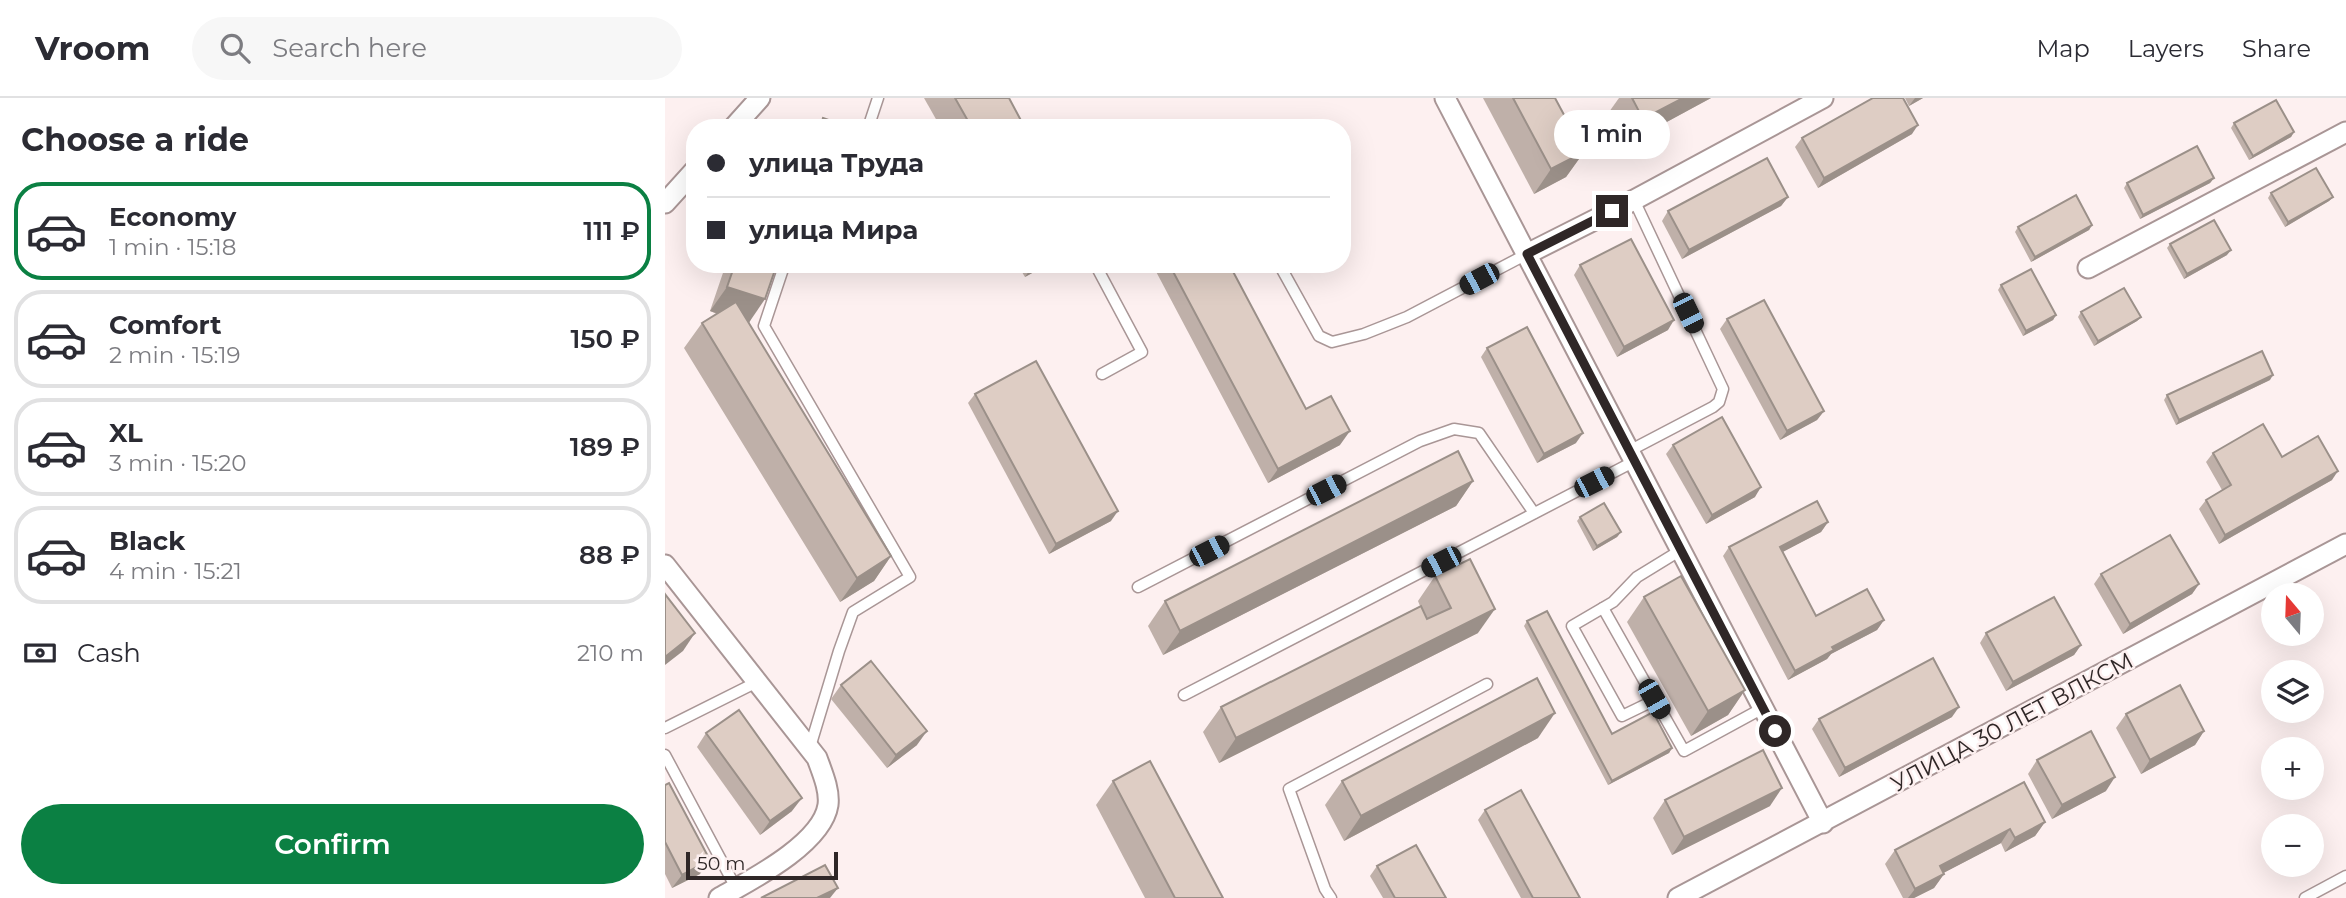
<!DOCTYPE html>
<html lang="en">
<head>
<meta charset="utf-8">
<style>
	body { margin:0; font-family:Montserrat,sans-serif; background:#f7f7f7; color:#2b2b33; height:100vh; display:flex; flex-direction:column; font-size:26px; white-space:nowrap }
	* { box-sizing:border-box; margin:0 }
	p { font-size:23px; color:#7c7c81 }
	.icon { flex:none; width:38px; height:38px; fill:none; stroke:currentColor; stroke-width:2; stroke-linecap:round; stroke-linejoin:round }
	.map { position:relative; flex:1; overflow:hidden }
	.sheet { display:flex; flex-direction:column; background:#fff; width:665px }
	.sheet>* { flex:none }
	.banner { position:absolute; left:21px; top:21px; width:665px; height:154px; border-radius:28px; box-shadow:0 7px 28px #0002; display:grid; align-content:center; height:154px; padding:0 21px; background:#fff }
	.needle { width:46px; rotate:341deg }
	.controls { position:absolute; left:1596px; top:485px; display:grid; gap:14px }
	.controls a { display:grid; place-items:center; width:63px; height:63px; border-radius:50%; background:#fff; box-shadow:0 7px 28px #0002; font-size:35px }
	.scale { position:absolute; left:21px; bottom:18px; width:152px; box-sizing:border-box; padding-left:7px; border:4px solid #2f2727; border-top:0; font-size:19px; line-height:24px; white-space:nowrap; color:#2f2727; -webkit-text-stroke:5px #fdf0f0; paint-order:stroke }
	.end { position:absolute; width:32px; height:32px; margin:-16px; border:9px solid #2f2727; background:#fff; box-shadow:0 0 0 4px #fff }
	.from { border-radius:50% }
	.bubble { position:absolute; height:49px; border-radius:24px; background:#fff; box-shadow:0 7px 28px #0002; font-size:23px; font-weight:600; line-height:49px; text-align:center }
	.car { position:absolute; width:21px; height:42px; margin:-21px -10px; border-radius:9px; box-shadow:0 0 5px 2px #0007; background:linear-gradient(#222 24%,#8ab4d8 0 40%,#222 0 76%,#8ab4d8 0 86%,#222 0) }
	.banner b { display:flex; align-items:center; gap:24px; height:66px; font-size:26px }
	.banner b+b { border-top:2px solid #e1e1e2 }
	.banner i { width:18px; height:18px; background:#2b2b33 }
	ul { padding:0; list-style:none }
	li { display:flex; align-items:center; gap:21px; height:98px; margin:0 14px 10px; padding:0 7px; border:4px solid #e1e1e2; border-radius:28px }
	li div { flex:1 }
	li b { display:block; font-size:26px }
	li em { font-style:normal; font-weight:600 }
	li.selected { border-color:#0b8043 }
	li>.icon { width:63px; height:63px; stroke-width:1.5 }
	h2 { padding:0 21px; font-size:32px; line-height:84px }
	.pay { display:flex; align-items:center; gap:18px; height:77px; padding:0 21px; font-size:26px }
	.pay p { margin-inline-start:auto }
	.button { display:flex; gap:14px; margin-top:auto; padding:14px 21px }
	.button a { flex:1; height:80px; border-radius:42px; background:#0b8043; color:#fff; font-size:28px; font-weight:600; line-height:80px; text-align:center }
	header { display:flex; align-items:center; gap:42px; box-sizing:border-box; height:98px; padding:0 35px; background:#fff; border-bottom:2px solid #e1e1e2 }
	header strong { font-size:33px }
	nav { display:flex; gap:38px; margin-inline-start:auto; font-size:24px }
	.search { width:490px; height:63px; background:#f7f7f7; display:flex; align-items:center; gap:18px; box-sizing:border-box; padding:0 24px; border-radius:38px; color:#7c7c81; font-size:26px }
	main { display:flex; flex:1; min-height:0 }
	.map>svg:first-child { display:block }
</style>
</head>
<body>
<header>
<strong>Vroom</strong>
<div class="search"><svg class="icon" aria-label="search" viewBox="0 0 24 24"><circle cx="10" cy="10" r="6"/><path d="M15 15l6 6"/></svg>Search here</div>
<nav><a>Map</a><a>Layers</a><a>Share</a></nav>
</header>
<main>
<section class="sheet">
<h2>Choose a ride</h2>
<ul>
<li class="selected"><svg class="icon" aria-label="car" viewBox="0 0 24 24"><path d="M5 17H2v-5l4-1 3-4h7l3 4 3 1v5h-3M9 17h6M6 11h13"/><circle cx="7" cy="17" r="2"/><circle cx="17" cy="17" r="2"/></svg><div><b>Economy</b><p>1 min · 15:18</p></div><em>111 ₽</em></li>
<li><svg class="icon" aria-label="car" viewBox="0 0 24 24"><path d="M5 17H2v-5l4-1 3-4h7l3 4 3 1v5h-3M9 17h6M6 11h13"/><circle cx="7" cy="17" r="2"/><circle cx="17" cy="17" r="2"/></svg><div><b>Comfort</b><p>2 min · 15:19</p></div><em>150 ₽</em></li>
<li><svg class="icon" aria-label="car" viewBox="0 0 24 24"><path d="M5 17H2v-5l4-1 3-4h7l3 4 3 1v5h-3M9 17h6M6 11h13"/><circle cx="7" cy="17" r="2"/><circle cx="17" cy="17" r="2"/></svg><div><b>XL</b><p>3 min · 15:20</p></div><em>189 ₽</em></li>
<li><svg class="icon" aria-label="car" viewBox="0 0 24 24"><path d="M5 17H2v-5l4-1 3-4h7l3 4 3 1v5h-3M9 17h6M6 11h13"/><circle cx="7" cy="17" r="2"/><circle cx="17" cy="17" r="2"/></svg><div><b>Black</b><p>4 min · 15:21</p></div><em>88 ₽</em></li>
</ul>
<div class="pay"><svg class="icon" aria-label="cash" viewBox="0 0 24 24"><path d="M3 7h18v10H3z"/><circle cx="12" cy="12" r="2"/></svg>Cash<p>210 m</p></div>
<div class="button"><a>Confirm</a></div>
</section>
<div class="map">
<svg width="1681" height="800" viewBox="0 0 1681 800">
	<rect width="100%" height="100%" fill="#fdf0f0"/>
	<g fill="none" stroke-linecap="round" stroke-linejoin="round">
		<defs>
			<g id="lane">
				<path d="M203,30L213,0"/>
				<path d="M126,166L119,168L99,228L245,479L188,514L174,553L145,649"/>
				<path d="M430,166L477,254L437,276"/>
				<path d="M614,166L654,238L667,244L699,236L742,219L862,156"/>
				<path d="M964,353L1048,309L1054,304L1058,291L969,102"/>
				<path d="M1016,452L972,479L948,504L907,528L957,618L990,602L1019,653L1098,610"/>
				<path d="M473,489L755,343L789,331L814,335L869,415"/>
				<path d="M938,510L990,602"/>
				<path d="M519,597L970,363"/>
				<path d="M0,630L92,584"/>
				<path d="M0,657L71,790"/>
				<path d="M666,800L660,791L624,691L822,586"/>
				<path d="M1640,800L1681,778"/>
			</g>
			<g id="street">
				<path d="M780,0L1158,725"/>
				<path d="M68,30L95,0"/>
				<path d="M0,105L30,72"/>
				<path d="M862,156L969,102L1158,0"/>
				<path d="M1423,170L1681,34"/>
				<path d="M0,467L152,660C157,674 165,692 163,707C157,746 86,782 54,800"/>
				<path d="M1013,800L1681,446"/>
			</g>
		</defs>
		<use href="#lane" stroke="#a99696" stroke-width="13"/>
		<use href="#street" stroke="#a99696" stroke-width="23"/>
		<use href="#lane" stroke="#fff" stroke-width="10"/>
		<use href="#street" stroke="#fff" stroke-width="19"/>
	</g>
	<g fill="#bfb0a9">
		<path d="M259,0H344L360,30H276Z"/>
		<path d="M818,0H890L919,54L901,79L869,96Z"/>
		<path d="M954,0H1046L961,46L944,14Z"/>
		<path d="M1240,0H1258L1244,8Z"/>
		<path d="M1569,25L1629,34L1626,39L1584,62L1566,30Z"/>
		<path d="M1247,36L1153,90L1130,49L1137,40Z"/>
		<path d="M1549,80L1545,85L1475,121L1459,90L1462,85Z"/>
		<path d="M1606,95L1668,99L1664,103L1620,129L1603,100Z"/>
		<path d="M1123,99L1116,108L1017,161L997,123L1003,113Z"/>
		<path d="M1427,127L1424,132L1366,164L1350,134L1353,129Z"/>
		<path d="M1505,146L1562,157L1519,181L1502,150Z"/>
		<path d="M61,166H112L84,225L226,458L209,483L175,504L19,250L37,225L52,216L45,213Z"/>
		<path d="M352,166H383L360,179Z"/>
		<path d="M487,166H564L641,311L675,347L603,385Z"/>
		<path d="M915,167L1003,232L952,259L909,177Z"/>
		<path d="M1336,187L1391,217L1388,222L1358,238L1333,192Z"/>
		<path d="M1416,214L1476,219L1472,223L1429,248L1413,219Z"/>
		<path d="M1062,221L1159,313L1152,322L1115,342L1055,231Z"/>
		<path d="M822,250L911,345L872,365L816,259Z"/>
		<path d="M1605,282L1511,327L1499,302L1502,297Z"/>
		<path d="M310,296L446,423L384,456L303,305Z"/>
		<path d="M1008,347L1090,399L1041,426L1001,356Z"/>
		<path d="M1548,355L1617,359L1667,382L1554,446L1534,411L1541,402L1557,392L1541,364Z"/>
		<path d="M808,383L791,408L498,557L483,528L500,503Z"/>
		<path d="M915,419L956,434L952,439L928,453L912,423Z"/>
		<path d="M1163,424L1156,434L1117,454L1151,518L1219,522L1212,532L1166,556L1162,561L1123,582L1058,458L1064,449Z"/>
		<path d="M1436,476L1534,486L1527,496L1458,536L1429,486Z"/>
		<path d="M770,478L813,535L554,665L538,634L556,609L755,508L753,503Z"/>
		<path d="M979,499L1080,592L1063,617L1026,638L962,524Z"/>
		<path d="M862,523L947,636L1007,650L1004,655L943,687L859,528Z"/>
		<path d="M1321,535L1416,547L1409,557L1341,593L1315,545Z"/>
		<path d="M176,587L252,647L222,670L166,601Z"/>
		<path d="M1461,616L1539,633L1530,647L1476,676L1451,630Z"/>
		<path d="M1287,619L1174,679L1147,631L1154,621Z"/>
		<path d="M41,635L127,713L95,737L32,649Z"/>
		<path d="M873,640L679,743L660,707L677,683Z"/>
		<path d="M1372,662L1441,693L1387,721L1363,676Z"/>
		<path d="M448,683L558,800H480L431,707Z"/>
		<path d="M0,687L35,776L7,790L0,776Z"/>
		<path d="M1000,702L1105,708L1007,757L988,720Z"/>
		<path d="M820,712L915,800H856L813,722Z"/>
		<path d="M1380,724L1370,738L1340,754L1336,745L1278,775L1279,776L1269,790L1249,800H1238L1220,766L1230,752Z"/>
		<path d="M712,768L781,800H718L705,778Z"/>
	</g>
	<g fill="#9b9089">
		<path d="M1018,0H1046L961,46L978,21Z"/>
		<path d="M1250,0H1258L1244,8Z"/>
		<path d="M1253,27L1247,36L1153,90L1159,80Z"/>
		<path d="M1629,34L1626,39L1584,62L1588,58Z"/>
		<path d="M919,54L901,79L869,96L886,71Z"/>
		<path d="M1549,80L1545,85L1475,121L1478,117Z"/>
		<path d="M1123,99L1116,108L1017,161L1024,152Z"/>
		<path d="M1668,99L1664,103L1620,129L1623,124Z"/>
		<path d="M1427,127L1424,132L1366,164L1370,159Z"/>
		<path d="M1566,152L1562,157L1519,181L1522,176Z"/>
		<path d="M369,166H383L360,179Z"/>
		<path d="M62,189L100,201L83,226L45,213Z"/>
		<path d="M1391,217L1388,222L1358,238L1361,233Z"/>
		<path d="M1476,219L1472,223L1429,248L1433,243Z"/>
		<path d="M1009,222L1003,232L952,259L959,249Z"/>
		<path d="M1608,277L1605,282L1511,327L1514,322Z"/>
		<path d="M1159,313L1152,322L1115,342L1122,333Z"/>
		<path d="M685,333L675,347L603,385L613,371Z"/>
		<path d="M918,335L911,345L872,365L879,356Z"/>
		<path d="M1673,373L1667,382L1554,446L1560,437Z"/>
		<path d="M808,383L791,408L498,557L515,533Z"/>
		<path d="M1096,389L1090,399L1041,426L1047,417Z"/>
		<path d="M453,413L446,423L384,456L391,446Z"/>
		<path d="M1163,424L1156,434L1108,459L1115,449Z"/>
		<path d="M956,434L952,439L928,453L932,448Z"/>
		<path d="M226,458L209,483L175,504L192,480Z"/>
		<path d="M1534,486L1527,496L1458,536L1465,526Z"/>
		<path d="M830,511L813,535L554,665L571,640Z"/>
		<path d="M1219,522L1212,532L1166,556L1162,561L1123,582L1130,573L1167,549Z"/>
		<path d="M30,535L18,553L0,567V559Z"/>
		<path d="M1416,547L1409,557L1341,593L1348,584Z"/>
		<path d="M1080,592L1063,617L1026,638L1043,613Z"/>
		<path d="M1294,609L1287,619L1174,679L1180,670Z"/>
		<path d="M890,615L873,640L679,743L696,718Z"/>
		<path d="M262,633L252,647L222,670L231,657Z"/>
		<path d="M1539,633L1530,647L1476,676L1485,662Z"/>
		<path d="M1007,650L1004,655L943,687L947,683Z"/>
		<path d="M1450,679L1441,693L1387,721L1397,707Z"/>
		<path d="M1117,690L1105,708L1007,757L1019,739Z"/>
		<path d="M137,700L127,713L95,737L105,723Z"/>
		<path d="M1380,724L1370,738L1340,754L1350,740Z"/>
		<path d="M1345,731L1336,745L1265,782L1275,768Z"/>
		<path d="M45,762L35,776L7,790L17,777Z"/>
		<path d="M1279,776L1269,790L1249,800H1243L1250,791Z"/>
		<path d="M173,790L165,800H152Z"/>
	</g>
	<g fill="#decdc4" stroke="#9b9089" stroke-width="2">
		<path d="M290,0H344L360,30H307Z"/>
		<path d="M848,0H890L919,54L886,71Z"/>
		<path d="M967,0H1018L978,21Z"/>
		<path d="M1208,0H1238L1253,27L1159,80L1137,40Z"/>
		<path d="M1611,2L1629,34L1588,58L1569,25Z"/>
		<path d="M158,20L186,30H155Z"/>
		<path d="M1532,48L1549,80L1478,117L1462,85Z"/>
		<path d="M1102,60L1123,99L1024,152L1003,113Z"/>
		<path d="M1651,70L1668,99L1623,124L1606,95Z"/>
		<path d="M1411,97L1427,127L1370,159L1353,129Z"/>
		<path d="M1549,122L1566,152L1522,176L1505,146Z"/>
		<path d="M966,141L1009,222L959,249L915,167Z"/>
		<path d="M70,166H112L100,201L62,189Z"/>
		<path d="M504,166H564L641,311L666,298L685,333L613,371Z"/>
		<path d="M1366,171L1391,217L1361,233L1336,187Z"/>
		<path d="M1459,190L1476,219L1433,243L1416,214Z"/>
		<path d="M1099,202L1159,313L1122,333L1062,221Z"/>
		<path d="M71,204L226,458L192,480L37,225Z"/>
		<path d="M862,229L918,335L879,356L822,250Z"/>
		<path d="M1597,253L1608,277L1514,322L1502,297Z"/>
		<path d="M371,263L453,413L391,446L310,296Z"/>
		<path d="M1057,319L1096,389L1047,417L1008,347Z"/>
		<path d="M1598,326L1617,359L1653,338L1673,373L1560,437L1541,402L1566,387L1548,355Z"/>
		<path d="M793,353L808,383L515,533L500,503Z"/>
		<path d="M1152,403L1163,424L1115,449L1151,518L1202,491L1219,522L1167,549L1169,552L1130,573L1064,449Z"/>
		<path d="M939,405L956,434L932,448L915,419Z"/>
		<path d="M1505,437L1534,486L1465,526L1436,476Z"/>
		<path d="M805,461L830,511L571,640L556,609L756,508L762,521L786,510L770,478Z"/>
		<path d="M1016,478L1080,592L1043,613L979,499Z"/>
		<path d="M0,496L30,535L0,559Z"/>
		<path d="M1389,499L1416,547L1348,584L1321,535Z"/>
		<path d="M882,513L947,636L988,614L1007,650L947,683L862,523Z"/>
		<path d="M1268,560L1294,609L1180,670L1154,621Z"/>
		<path d="M206,563L262,633L231,657L176,587Z"/>
		<path d="M872,580L890,615L696,718L677,683Z"/>
		<path d="M1515,587L1539,633L1485,662L1461,616Z"/>
		<path d="M74,612L137,700L105,723L41,635Z"/>
		<path d="M1426,633L1450,679L1397,707L1372,662Z"/>
		<path d="M1098,652L1117,690L1019,739L1000,702Z"/>
		<path d="M485,663L558,800H510L448,683Z"/>
		<path d="M1359,684L1380,724L1350,740L1345,731L1275,768L1279,776L1250,791L1230,752Z"/>
		<path d="M4,685L45,762L17,777L0,744V687Z"/>
		<path d="M856,692L915,800H868L820,712Z"/>
		<path d="M751,747L781,800H730L712,768Z"/>
		<path d="M160,767L173,790L152,800H96Z"/>
	</g>
	<g fill="none" stroke-linecap="round" stroke-linejoin="round">
		<path stroke="#2f2727" stroke-width="9" d="M947,113L862,156L1110,633"/>
	</g>
	<g text-anchor="middle" stroke-width="5" stroke-linejoin="round" paint-order="stroke">
		<g font-size="23" fill="#2f2727" stroke="#fdf0f0">
			<text transform="translate(1347 624) rotate(-28)" y="8">УЛИЦА 30 ЛЕТ ВЛКСМ</text>
		</g>
	</g>
</svg>
<div class="controls">
<a><svg class="needle" viewBox="-14 -14 28 28"><path d="M0-13l5 13h-10z" fill="#e53935"/><path d="M0 13l5-13h-10z" fill="#7c7c81"/></svg></a>
<a><svg class="icon" aria-label="layers" viewBox="0 0 24 24"><path d="M12 4l9 5-9 5-9-5zM3 14l9 5 9-5"/></svg></a>
<a>+</a>
<a>−</a>
</div>
<div class="scale">50 m</div>
<i class="end from" style="left:1110px;top:633px"></i>
<i class="end" style="left:947px;top:113px"></i>
<div class="bubble" style="left:889px;top:12px;width:116px">1 min</div>
<i class="car" style="left:814px;top:181px;rotate:242deg"></i>
<i class="car" style="left:1023px;top:215px;rotate:154deg"></i>
<i class="car" style="left:929px;top:384px;rotate:63deg"></i>
<i class="car" style="left:661px;top:392px;rotate:63deg"></i>
<i class="car" style="left:544px;top:453px;rotate:63deg"></i>
<i class="car" style="left:776px;top:464px;rotate:243deg"></i>
<i class="car" style="left:989px;top:601px;rotate:150deg"></i>
<div class="banner">
<b><i class="from"></i>улица Труда</b>
<b><i></i>улица Мира</b>
</div>
</div>
</main>
</body>
</html>
